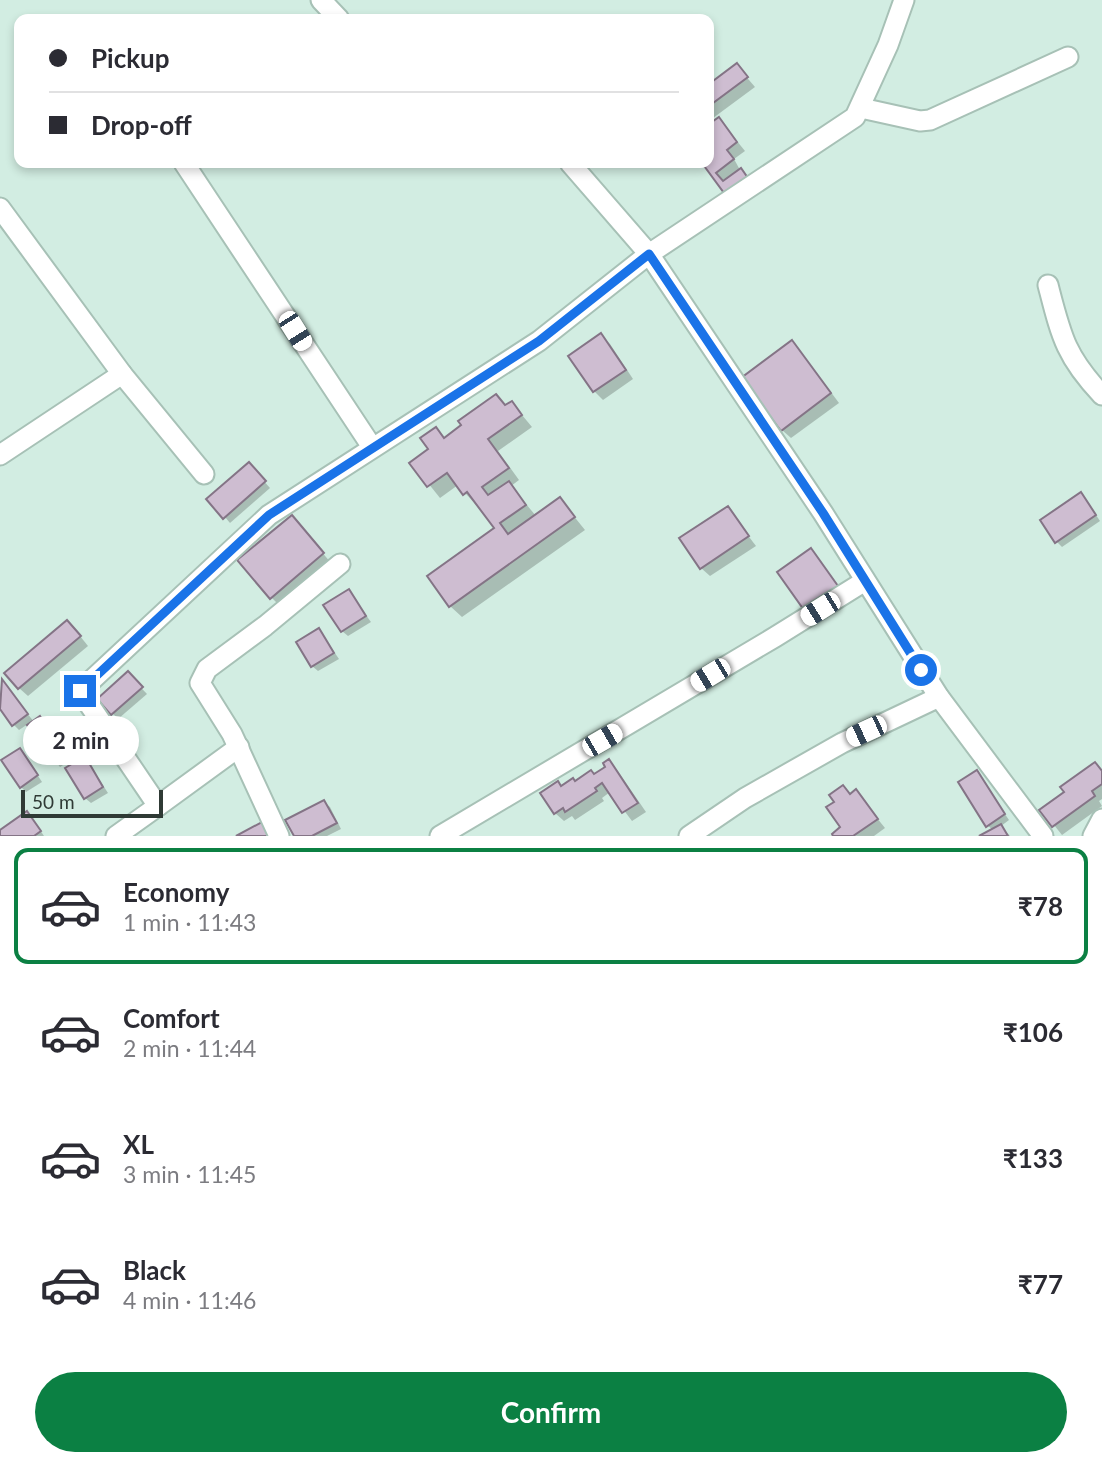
<!DOCTYPE html>
<html lang="en">
<head>
<meta charset="utf-8">
<style>
	body { margin:0; font-family:Lato,sans-serif; background:#f7f7f7; color:#2b2b33; height:100vh; display:flex; flex-direction:column; font-size:26px; white-space:nowrap }
	* { box-sizing:border-box; margin:0 }
	p { font-size:23px; color:#7c7c81 }
	.icon { flex:none; width:38px; height:38px; fill:none; stroke:currentColor; stroke-width:2; stroke-linecap:round; stroke-linejoin:round }
	.map { position:relative; height:836px; overflow:hidden }
	.drawer { display:flex; flex-direction:column; background:#fff; flex:1 }
	.drawer>* { flex:none }
	.banner { position:absolute; left:14px; top:14px; width:700px; height:154px; border-radius:14px; box-shadow:0 4px 10px #0003; display:grid; align-content:center; height:154px; padding:0 35px; background:#fff }
	.scale { position:absolute; left:21px; bottom:18px; width:142px; box-sizing:border-box; padding-left:7px; border:4px solid #2f3a35; border-top:0; font-size:19px; line-height:24px; white-space:nowrap; color:#2f3a35; -webkit-text-stroke:5px #d2ede2; paint-order:stroke }
	.end { position:absolute; width:32px; height:32px; margin:-16px; border:9px solid #1a73e8; background:#fff; box-shadow:0 0 0 4px #fff }
	.from { border-radius:50% }
	.bubble { position:absolute; height:49px; border-radius:24px; background:#fff; box-shadow:0 4px 10px #0003; font-size:23px; font-weight:700; line-height:49px; text-align:center }
	.car { position:absolute; width:21px; height:42px; margin:-21px -10px; border-radius:9px; box-shadow:0 0 5px 2px #0007; background:linear-gradient(#fff 24%,#345 0 40%,#fff 0 76%,#345 0 86%,#fff 0) }
	.banner b { display:flex; align-items:center; gap:24px; height:66px; font-size:26px }
	.banner b+b { border-top:2px solid #e1e1e2 }
	.banner i { width:18px; height:18px; background:#2b2b33 }
	ul { padding:12px 0 0; list-style:none }
	li { display:flex; align-items:center; gap:21px; height:116px; margin:0 14px 10px; padding:0 21px; border:4px solid transparent; border-radius:14px }
	li div { flex:1 }
	li b { display:block; font-size:26px }
	li em { font-style:normal; font-weight:700 }
	li.active { border-color:#0b8043 }
	li>.icon { width:63px; height:63px; stroke-width:1.5 }
	.primary-button { display:flex; gap:14px; margin-top:auto; padding:14px 35px }
	.primary-button a { flex:1; height:80px; border-radius:42px; background:#0b8043; color:#fff; font-size:28px; font-weight:700; line-height:80px; text-align:center }
	.map>svg:first-child { display:block }
</style>
</head>
<body>
<div class="map">
<svg width="1102" height="836" viewBox="0 0 1102 836">
	<rect width="100%" height="100%" fill="#d2ede2"/>
	<g fill="#0003">
		<path d="M737,66L755,87L709,121V87Z"/>
		<path d="M719,119L745,151L734,159L740,170L749,179L729,196L704,163H709V127Z"/>
		<path d="M601,336L610,344L633,379L603,400L594,391Z"/>
		<path d="M800,351L839,403L791,438L782,430Z"/>
		<path d="M496,396L507,406L512,403L532,427L498,451L519,480L511,486L536,516L560,499L585,530L462,617L450,606L496,529L478,503L476,505L458,485L440,498L412,463L431,450L436,429L445,439Z"/>
		<path d="M254,470L270,488L230,523L225,517Z"/>
		<path d="M1086,500L1100,521L1062,547L1057,542Z"/>
		<path d="M727,508L756,546L710,576L701,568Z"/>
		<path d="M300,526L331,563L280,606L271,597Z"/>
		<path d="M811,550L845,595L805,609Z"/>
		<path d="M348,591L371,622L348,636L342,631Z"/>
		<path d="M319,630L339,659L318,671L312,666Z"/>
		<path d="M76,631L88,646L28,696L19,688Z"/>
		<path d="M128,674L147,694L118,719L99,699Z"/>
		<path d="M2,681L34,722L45,724L71,760L60,767L28,724L19,730L14,725L0,706Z"/>
		<path d="M25,756L42,782L26,792L21,787Z"/>
		<path d="M85,758L108,793L91,803L85,798Z"/>
		<path d="M609,761L617,770L646,812L632,821L610,792L602,798L604,801L575,820L572,816L564,821L555,813L562,788L594,776L607,767Z"/>
		<path d="M1102,771V799L1099,801L1102,806L1062,835L1042,810Z"/>
		<path d="M976,772L1009,820L1001,826L1010,836H983L993,830L987,825Z"/>
		<path d="M856,792L885,828L874,836H836L843,828L851,795Z"/>
		<path d="M324,802L330,807L341,829L327,836H296Z"/>
		<path d="M32,818L44,836H0V832Z"/>
	</g>
	<g fill="#cebdd1" stroke="#847486" stroke-width="2">
		<path d="M737,63L748,77L709,106V84Z"/>
		<path d="M719,117L737,142L727,150L734,159L716,173L723,181L741,168L750,181L727,197L702,163H709V124Z"/>
		<path d="M601,333L626,370L593,392L568,356Z"/>
		<path d="M792,340L831,393L781,431L741,378Z"/>
		<path d="M496,394L505,405L512,401L522,415L488,439L509,468L482,487L488,495L509,481L526,505L500,523L508,534L560,497L575,517L449,607L427,576L494,528L467,492L463,495L447,473L427,487L409,463L428,449L420,438L436,427L444,438L461,425L458,421Z"/>
		<path d="M249,462L266,481L223,519L206,499Z"/>
		<path d="M1081,492L1096,515L1055,543L1040,520Z"/>
		<path d="M728,506L749,536L700,569L679,538Z"/>
		<path d="M292,515L324,553L270,599L237,560Z"/>
		<path d="M811,548L838,586L804,610L777,572Z"/>
		<path d="M349,589L366,616L341,632L323,605Z"/>
		<path d="M67,620L81,636L18,689L4,673Z"/>
		<path d="M319,628L334,653L311,667L296,642Z"/>
		<path d="M128,671L143,687L111,715L97,699Z"/>
		<path d="M2,679L28,714L12,726L0,709Z"/>
		<path d="M40,716L67,754L53,763L27,725Z"/>
		<path d="M20,748L38,775L20,788L1,760Z"/>
		<path d="M85,756L103,787L84,799L65,768Z"/>
		<path d="M609,759L638,803L622,813L602,783L595,788L597,791L565,812L563,808L554,814L540,793L558,781L561,786L573,778L575,781L591,770L594,774L605,767L603,763Z"/>
		<path d="M1095,762L1102,771V784L1092,791L1095,796L1052,827L1039,810L1064,792L1060,787Z"/>
		<path d="M977,770L1005,814L986,827L958,782Z"/>
		<path d="M843,785L850,794L856,789L878,819L853,836H833L832,834L840,827L826,807L834,802L829,795Z"/>
		<path d="M324,800L337,823L312,836H294L285,820Z"/>
		<path d="M27,811L41,831L34,836H0V830Z"/>
		<path d="M262,822L269,836H236Z"/>
		<path d="M1001,824L1008,836H979Z"/>
	</g>
	<g fill="none" stroke-linecap="round" stroke-linejoin="round">
		<defs>
			<g id="street">
				<path d="M321,0L339,19"/>
				<path d="M861,108L920,121L930,120L1068,57"/>
				<path d="M184,163L372,447"/>
				<path d="M570,163L649,254L823,513L939,697L1043,836"/>
				<path d="M0,208L122,374L204,474"/>
				<path d="M1048,285C1061,335 1065,356 1102,395"/>
				<path d="M0,455L122,374"/>
				<path d="M239,747L158,806L80,691L269,515L539,341L649,254L855,117L888,45L904,0"/>
				<path d="M116,836L158,806"/>
				<path d="M279,836L232,734L200,683L207,669L265,626L340,564"/>
				<path d="M440,836L775,637L865,581"/>
				<path d="M689,836L745,798L842,743L939,697"/>
				<path d="M1093,836L1102,819"/>
			</g>
		</defs>
		<use href="#street" stroke="#a7c1b6" stroke-width="23"/>
		<use href="#street" stroke="#fff" stroke-width="19"/>
	</g>
	<g fill="none" stroke-linecap="round" stroke-linejoin="round">
		<path stroke="#1a73e8" stroke-width="9" d="M80,691L269,515L539,341L649,254L823,513L921,670"/>
	</g>
</svg>
<div class="scale">50 m</div>
<i class="end from" style="left:921px;top:670px"></i>
<i class="end" style="left:80px;top:691px"></i>
<div class="bubble" style="left:23px;top:716px;width:116px">2 min</div>
<i class="car" style="left:295px;top:331px;rotate:148deg"></i>
<i class="car" style="left:820px;top:609px;rotate:238deg"></i>
<i class="car" style="left:710px;top:675px;rotate:239deg"></i>
<i class="car" style="left:866px;top:731px;rotate:245deg"></i>
<i class="car" style="left:602px;top:740px;rotate:60deg"></i>
<div class="banner">
<b><i class="from"></i>Pickup</b>
<b><i></i>Drop-off</b>
</div>
</div>
<section class="drawer">
<ul>
<li class="active"><svg class="icon" aria-label="car" viewBox="0 0 24 24"><path d="M5 17H2v-5l4-1 3-4h7l3 4 3 1v5h-3M9 17h6M6 11h13"/><circle cx="7" cy="17" r="2"/><circle cx="17" cy="17" r="2"/></svg><div><b>Economy</b><p>1 min · 11:43</p></div><em>₹78</em></li>
<li><svg class="icon" aria-label="car" viewBox="0 0 24 24"><path d="M5 17H2v-5l4-1 3-4h7l3 4 3 1v5h-3M9 17h6M6 11h13"/><circle cx="7" cy="17" r="2"/><circle cx="17" cy="17" r="2"/></svg><div><b>Comfort</b><p>2 min · 11:44</p></div><em>₹106</em></li>
<li><svg class="icon" aria-label="car" viewBox="0 0 24 24"><path d="M5 17H2v-5l4-1 3-4h7l3 4 3 1v5h-3M9 17h6M6 11h13"/><circle cx="7" cy="17" r="2"/><circle cx="17" cy="17" r="2"/></svg><div><b>XL</b><p>3 min · 11:45</p></div><em>₹133</em></li>
<li><svg class="icon" aria-label="car" viewBox="0 0 24 24"><path d="M5 17H2v-5l4-1 3-4h7l3 4 3 1v5h-3M9 17h6M6 11h13"/><circle cx="7" cy="17" r="2"/><circle cx="17" cy="17" r="2"/></svg><div><b>Black</b><p>4 min · 11:46</p></div><em>₹77</em></li>
</ul>
<div class="primary-button"><a>Confirm</a></div>
</section>
</body>
</html>
